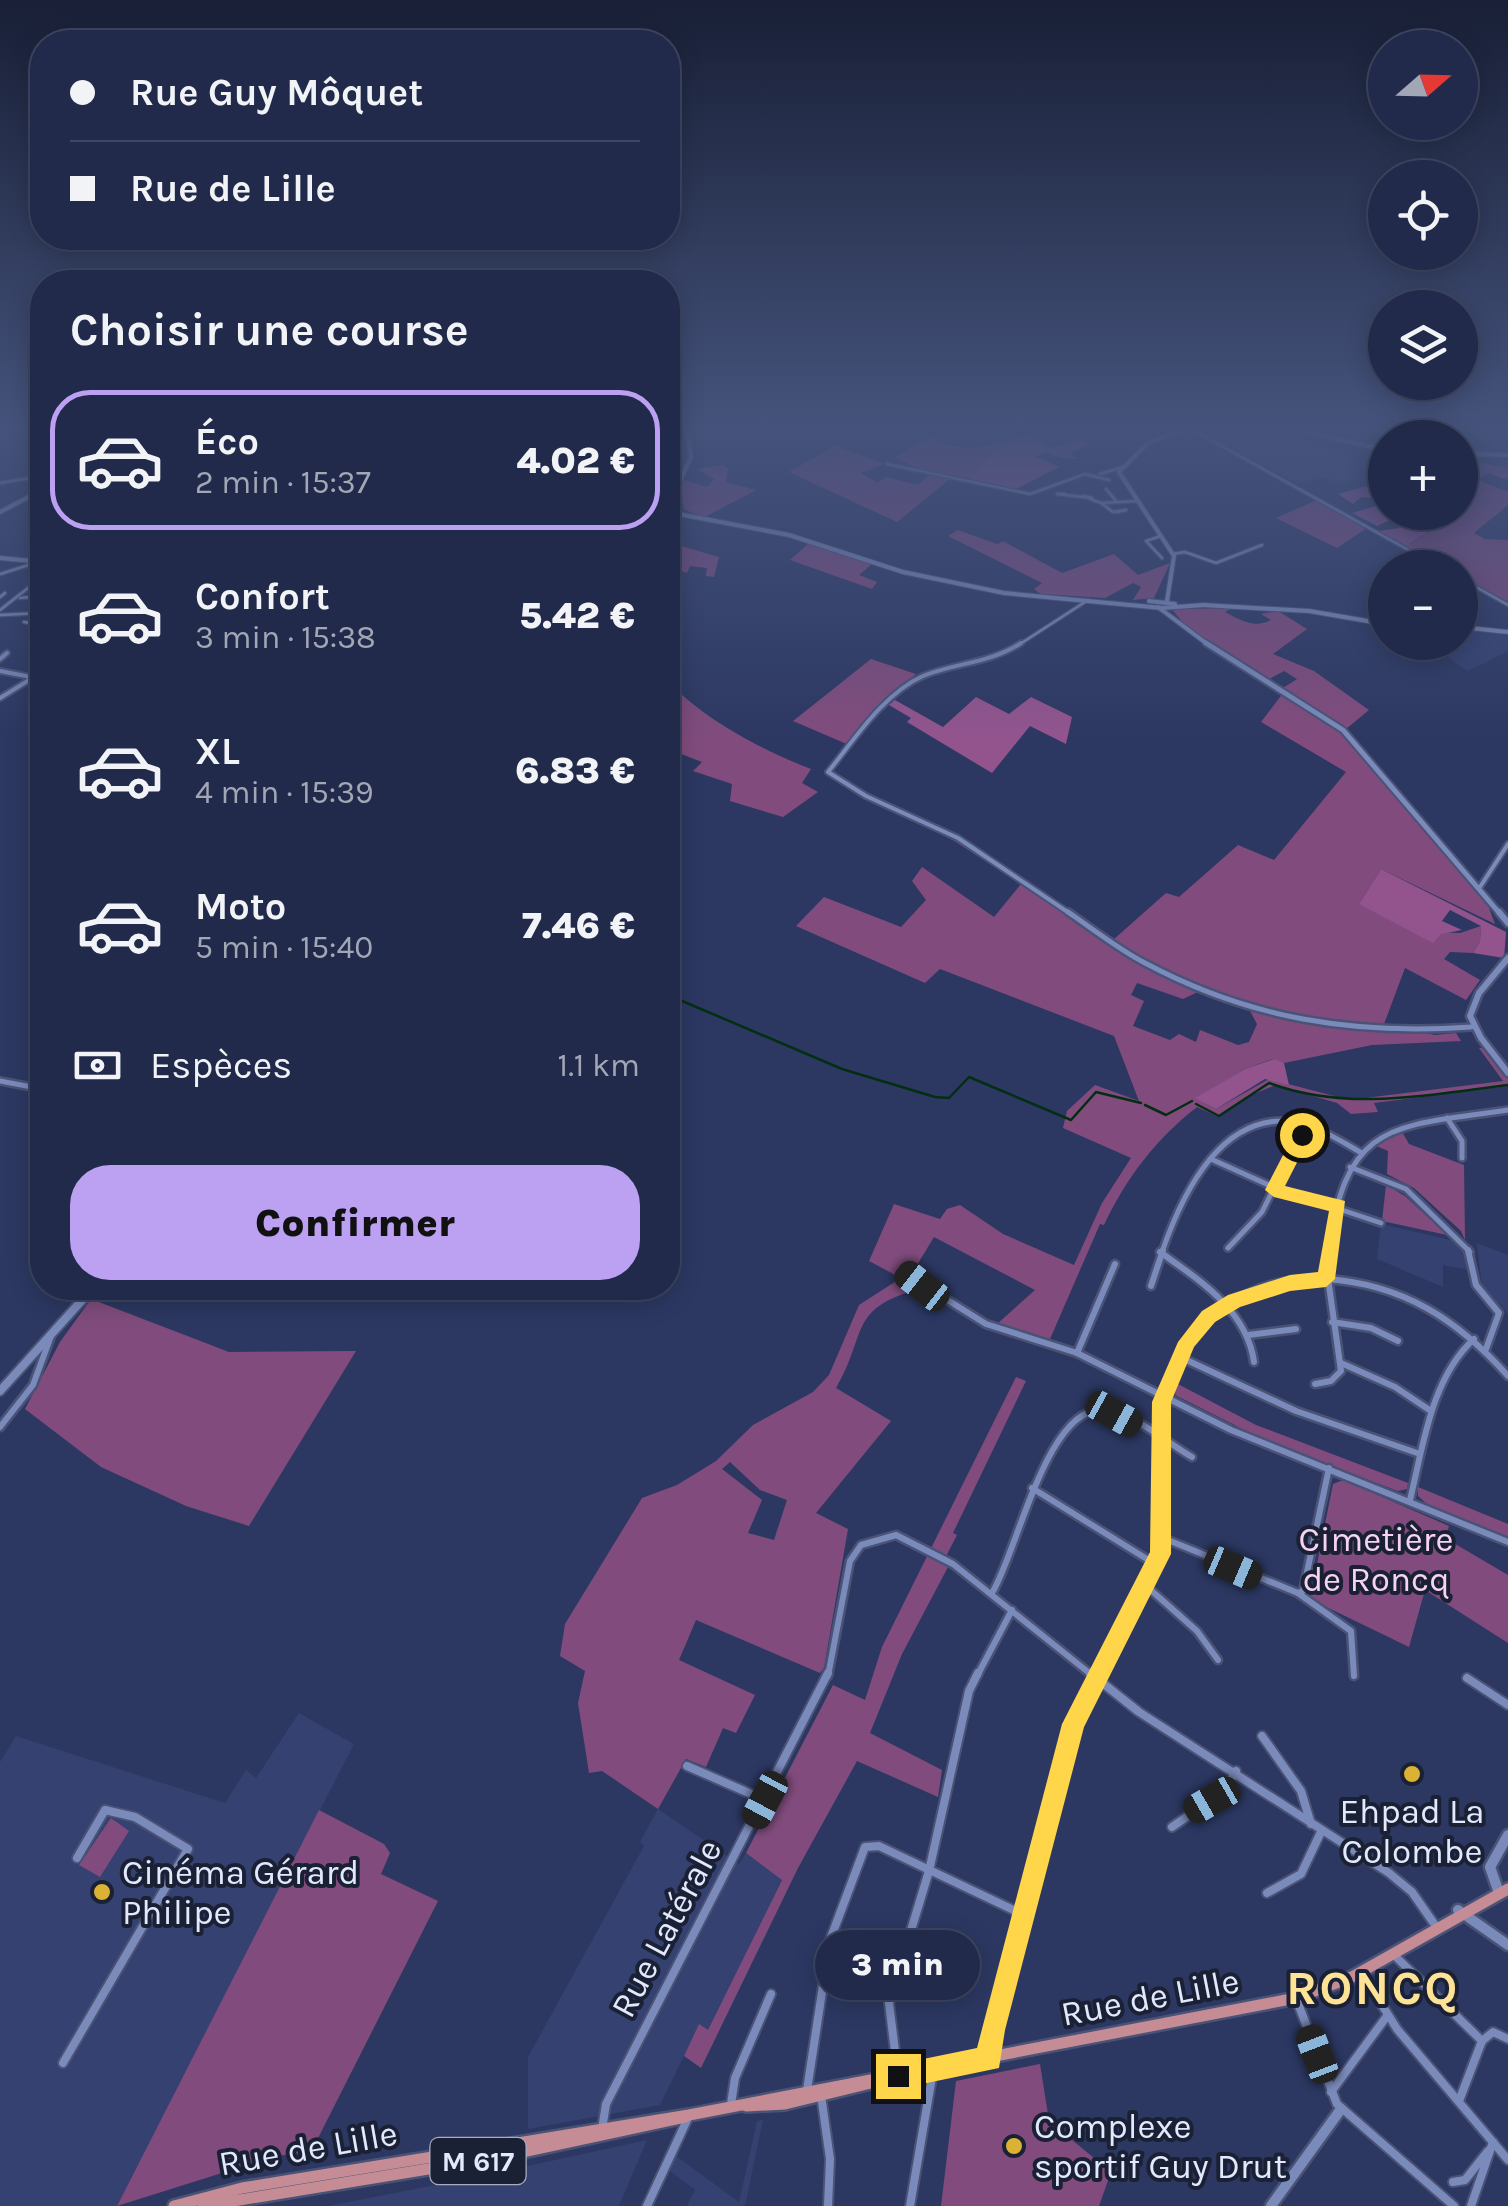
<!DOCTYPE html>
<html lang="fr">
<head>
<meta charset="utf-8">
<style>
	body { margin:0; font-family:Karla,sans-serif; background:#2d3654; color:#f1f3f6; height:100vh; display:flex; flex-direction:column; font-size:38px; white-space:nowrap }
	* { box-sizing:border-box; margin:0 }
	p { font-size:32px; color:#a2a7b5 }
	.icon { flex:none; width:55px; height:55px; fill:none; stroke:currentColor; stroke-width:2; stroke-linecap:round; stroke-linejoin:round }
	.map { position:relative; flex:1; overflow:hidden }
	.sheet { position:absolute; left:30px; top:270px; width:650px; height:1030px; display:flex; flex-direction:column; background:#212a4a; border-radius:40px; box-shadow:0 5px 25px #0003,0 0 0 2px #3e4662 }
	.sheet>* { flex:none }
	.guide { position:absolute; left:30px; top:30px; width:650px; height:220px; border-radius:40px; box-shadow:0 5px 25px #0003,0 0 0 2px #3e4662; display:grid; align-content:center; height:220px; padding:0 40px; background:#212a4a }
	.needle { width:65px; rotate:70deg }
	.controls { position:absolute; left:1368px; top:30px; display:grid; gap:20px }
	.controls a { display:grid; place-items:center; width:110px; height:110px; border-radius:50%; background:#212a4a; box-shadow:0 5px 25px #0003,0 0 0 2px #3e4662; font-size:50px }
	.end { position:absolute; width:45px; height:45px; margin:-22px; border:12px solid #ffd54a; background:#111; box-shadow:0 0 0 5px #111 }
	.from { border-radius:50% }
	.bubble { position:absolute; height:70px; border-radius:35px; background:#212a4a; box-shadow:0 5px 25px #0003,0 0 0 2px #3e4662; font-size:32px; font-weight:800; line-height:70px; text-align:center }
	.car { position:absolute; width:30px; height:60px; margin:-30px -15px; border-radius:12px; box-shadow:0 0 8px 2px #0007; background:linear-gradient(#222 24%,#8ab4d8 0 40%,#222 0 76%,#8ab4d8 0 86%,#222 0) }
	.guide b { display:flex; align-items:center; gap:35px; height:95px; font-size:38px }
	.guide b+b { border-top:2px solid #3e4662 }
	.guide i { width:25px; height:25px; background:#f1f3f6 }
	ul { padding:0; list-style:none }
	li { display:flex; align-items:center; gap:30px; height:140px; margin:0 20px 15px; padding:0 20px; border:5px solid transparent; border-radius:40px }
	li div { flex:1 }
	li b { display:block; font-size:38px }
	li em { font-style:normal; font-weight:800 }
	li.current { border-color:#bca0f2 }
	li>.icon { width:90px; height:90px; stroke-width:1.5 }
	h2 { padding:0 40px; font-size:45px; line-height:120px }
	.pay { display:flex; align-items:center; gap:25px; height:110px; padding:0 40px; font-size:38px }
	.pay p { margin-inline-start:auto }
	.action { display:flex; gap:20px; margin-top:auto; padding:20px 40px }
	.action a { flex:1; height:115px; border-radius:40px; background:#bca0f2; color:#111; font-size:40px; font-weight:800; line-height:115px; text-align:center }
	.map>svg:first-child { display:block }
</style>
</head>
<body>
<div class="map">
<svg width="1508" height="2206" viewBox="0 0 1508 2206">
	<rect width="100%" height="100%" fill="#2c3862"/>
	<g fill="#344171">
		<path d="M1267,430L1355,459L1363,477L1340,484L1325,477L1298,484L1202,432Z"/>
		<path d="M1460,629L1508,635V651L1468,671L1428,643L1460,642Z"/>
		<path d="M1381,1224L1455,1241L1466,1250L1469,1270L1443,1265V1287L1377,1259Z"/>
		<path d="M1477,1243L1508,1255V1314L1482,1286Z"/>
		<path d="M299,1713L354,1744L117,2206H0V1762L16,1736L225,1803L246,1770L256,1778Z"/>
		<path d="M658,1809L739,1864L746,1853L782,1879L708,2031L699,2025L660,2105L528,2129V2057L644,1846L640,1842Z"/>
		<path d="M763,2120L745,2206H687L695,2190L669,2170L676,2156L739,2202L757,2121Z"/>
		<path d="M647,2140L619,2206H328L486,2175Z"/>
	</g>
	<g fill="#814c7d" fill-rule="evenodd">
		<path d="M1030,435L1052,448L1082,439L1092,444L1069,453L1078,459C1058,460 1043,451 1024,441L993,451L971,479L948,474L951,478L897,522L789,472L835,446L885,464L860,473L878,483L886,477L918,485L930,474L895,458L931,436C959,457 998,445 1030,435Z"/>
		<path d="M1460,459L1508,468V480L1487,473L1478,480L1508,492V505L1474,533L1485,539L1508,540V602L1460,576V568L1442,566L1408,545L1450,519L1436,513L1460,512Z"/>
		<path d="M723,465L728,469L726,482L756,490L703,518L684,509L680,489L684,480L707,487L714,479L697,469Z"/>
		<path d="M1317,500L1367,528L1337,548L1276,518Z"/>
		<path d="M958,530L997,544L1003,541L1062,573L1114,554L1138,575L1170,563L1154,598L1133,600L1141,587L1133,583L1105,598L1041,594L1034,589L1042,583L948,536Z"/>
		<path d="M671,543L719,557L714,577L706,576L707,568L690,566L687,573L671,568L668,548Z"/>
		<path d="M809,543L872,564L859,575L877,582L872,589L790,560Z"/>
		<path d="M1232,608L1225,612C1240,620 1255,629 1271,620L1261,614L1278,611L1307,629L1273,654L1314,671L1369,710L1346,729L1283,688L1297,679L1284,671L1269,679L1187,628L1172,609Z"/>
		<path d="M871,659L916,674L880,705L849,745L793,721Z"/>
		<path d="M668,680C697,716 766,752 811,769L802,783L818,792L783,817L730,801L732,784L693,771L702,762L668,749Z"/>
		<path d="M1283,693L1346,737L1488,905L1495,924L1381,869L1359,904L1417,931L1460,933L1481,926L1480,941L1473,953L1450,952L1444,959L1480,980L1466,1000L1405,968L1384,1024L1435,1035L1456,1033L1461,1041L1372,1045L1284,1063L1273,1059L1245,1069L1196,1098L1216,1109L1269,1079L1338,1097L1365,1098L1503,1081L1479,1048L1494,1047L1508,1064V1086L1374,1103L1378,1112L1351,1114L1337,1103L1276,1085L1246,1097L1219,1117L1197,1107C1156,1139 1126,1178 1104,1225L1100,1224L1050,1339L996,1325L1035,1290L934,1237L908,1280L920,1289C847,1308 868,1334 836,1388L891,1421L816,1513L848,1529L824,1668L820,1673L696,1620L679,1660L755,1695L736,1733L723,1728L706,1767L686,1759L658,1809L602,1771L589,1773L578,1703L585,1671L560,1656L565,1624L642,1498L677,1485L716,1461L753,1425L813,1392L829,1375L859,1305L901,1278L869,1261L894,1204L940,1219L947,1209L960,1205L1003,1234L1074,1265L1102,1203L1131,1158L1063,1128L1067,1111L1095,1085L1139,1101L1114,1036L940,969L925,983L796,926L824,897L901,927L926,900L912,881L922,867L994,917L1021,884L945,835L875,803L878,800L955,833L1113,940L1166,893L1179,897L1238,845L1274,860L1346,772L1261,722ZM1137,983L1183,999L1202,990L1249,1009L1257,1024L1249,1042L1238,1045L1200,1030L1196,1042L1179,1034L1170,1040L1133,1026L1144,1001L1131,995ZM730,1462L760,1490L787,1500L774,1540L748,1533L762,1500L722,1469Z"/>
		<path d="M1401,1130L1409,1144L1464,1165L1465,1240L1461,1231L1414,1188L1387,1174L1388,1151L1374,1145Z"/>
		<path d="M1386,1185L1405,1196L1447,1235L1382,1221Z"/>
		<path d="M91,1299L229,1352L356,1351L249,1526L186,1506L101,1467L25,1409L60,1342Z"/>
		<path d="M1016,1377L1026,1381L953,1533L957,1535L943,1562L948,1567L902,1654L870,1733L942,1770L938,1797L857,1761L798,1868L701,2068L684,2056L699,2024L708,2030L782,1880L746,1853L833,1685L865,1700L882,1647Z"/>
		<path d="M1176,1383L1256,1425L1408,1483L1407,1489L1398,1491L1268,1442L1175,1395Z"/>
		<path d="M1343,1480L1449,1526L1445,1538L1508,1575V1643L1425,1590L1409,1647L1310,1599L1333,1484Z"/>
		<path d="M1418,1487L1508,1524V1537L1427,1504L1418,1496Z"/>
		<path d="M319,1810L384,1844L390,1853L381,1874L438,1901L311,2152L276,2156L117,2206Z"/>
		<path d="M111,1818L129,1831L100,1877L79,1865Z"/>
		<path d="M1040,2064L1049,2121L1111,2172L1099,2206H941L956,2081Z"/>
	</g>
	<g fill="#93548e">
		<path d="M1024,440L1045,452L1036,457L1059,467L1016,489L971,479L993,451Z"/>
		<path d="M1367,486L1385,493V512L1436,513L1451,518L1409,544L1421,556L1379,531L1399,528L1401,523L1390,520L1377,526L1352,513L1376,506L1373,498L1361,497L1353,504L1338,494Z"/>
		<path d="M976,697L1009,714L1031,697L1072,717L1066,744L1030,726L992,773L907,722L911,718L889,705L895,700L943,727Z"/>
		<path d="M1381,869L1506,932L1504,958L1473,953L1480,941L1481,926L1450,910L1442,921L1462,930L1441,934L1433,943L1359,904Z"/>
		<path d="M1274,1059L1284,1063L1289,1085L1265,1079L1216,1109L1195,1098L1245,1069Z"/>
	</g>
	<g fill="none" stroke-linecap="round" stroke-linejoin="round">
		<g stroke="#042e12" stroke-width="2.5">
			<path d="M1452,430L1466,435L1471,430"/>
			<path d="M668,995L842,1069L935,1097L949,1098L969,1077L1071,1120L1096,1092L1141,1103"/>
			<path d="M1196,1104L1219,1116L1269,1083C1348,1112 1427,1095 1508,1085"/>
			<path d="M1145,1105L1166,1115L1192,1101"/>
		</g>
		<defs>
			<g id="street-far4">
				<path d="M1193,430L1441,568"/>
				<path d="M1405,430L1412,438"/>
				<path d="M1460,450L1483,454"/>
				<path d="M887,464L1030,494L1085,474L1109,480"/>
				<path d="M1100,474L1123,467"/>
				<path d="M0,483L42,476"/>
				<path d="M1106,489L1117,502"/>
				<path d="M1065,494H1057L1092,498L1084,496"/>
				<path d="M1090,499L1101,503L1137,501"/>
				<path d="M1101,503L1113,512L1126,510L1117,512"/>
				<path d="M1161,536L1146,541L1162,558"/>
				<path d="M1173,554L1185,552L1216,563L1262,545"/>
				<path d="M0,574L38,562"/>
				<path d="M1460,578L1508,605"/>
				<path d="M0,597L5,593"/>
				<path d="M20,598L42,596"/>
				<path d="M0,610L42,577"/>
				<path d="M0,615L42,613"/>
				<path d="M24,622L42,625"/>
				<path d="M1017,646L1088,600"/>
			</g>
			<g id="street-far3">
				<path d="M1021,643C991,663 955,663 923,676C884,693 854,740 828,772L866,796L958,838L1072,915"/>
				<path d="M0,659L7,653"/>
				<path d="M0,671L31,677"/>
				<path d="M0,698L42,672"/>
				<path d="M1480,887L1508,844"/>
			</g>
			<g id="street-far2">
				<path d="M1068,912C1093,929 1118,949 1145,963C1250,1019 1353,1035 1471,1027"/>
				<path d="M0,1081L42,1089"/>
				<path d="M1447,1118L1462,1141V1158"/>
				<path d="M1211,1159L1273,1187L1381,1223"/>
				<path d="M1350,1167L1406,1189L1470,1252"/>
				<path d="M1228,1248L1262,1212L1306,1123"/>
				<path d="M1162,1252C1180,1200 1215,1122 1281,1121C1310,1121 1336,1138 1360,1152"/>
				<path d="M1329,1252C1345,1119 1395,1127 1508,1110"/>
			</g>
			<g id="street-far1">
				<path d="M1468,1250L1476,1285L1499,1313L1486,1349"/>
				<path d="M1160,1252C1199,1280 1247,1310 1254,1362"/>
				<path d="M906,1274L986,1324L1077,1353L1231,1430L1508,1542"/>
				<path d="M1151,1286L1163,1250"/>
				<path d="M1332,1322L1371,1328L1398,1341"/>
				<path d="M1248,1335L1296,1329"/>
				<path d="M1077,1353L1115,1264"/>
				<path d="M1180,1357L1296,1411L1420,1454"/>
				<path d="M1341,1363L1395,1387L1431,1411"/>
				<path d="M1315,1384L1331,1381L1341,1371L1327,1271L1330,1250"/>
				<path d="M0,1427L33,1385L51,1336"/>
				<path d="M1032,1488L1155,1564"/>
				<path d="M1410,1500C1423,1447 1431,1378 1474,1339"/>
				<path d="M1163,1538L1298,1593"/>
				<path d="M1144,1584L1197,1631L1218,1660"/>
				<path d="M992,1593C1017,1553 1047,1405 1103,1410C1134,1413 1166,1442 1192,1457"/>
				<path d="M1298,1593L1303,1591L1329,1468"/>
				<path d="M1298,1593L1351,1631L1354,1676"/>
				<path d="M828,1676L850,1561L861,1545L896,1535L953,1564L1093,1676"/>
				<path d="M977,1676L1012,1610"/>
				<path d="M1098,1676C1113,1645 1152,1583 1160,1553C1172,1505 1150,1448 1163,1401C1183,1324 1245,1275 1326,1279C1403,1284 1458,1320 1508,1376"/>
			</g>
			<g id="street">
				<path d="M1090,1673L1139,1712L1389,1873L1412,1892L1435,1925"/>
				<path d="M1467,1678L1508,1705"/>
				<path d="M1262,1736L1301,1791L1311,1824"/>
				<path d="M687,1766L765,1800"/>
				<path d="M1172,1827L1225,1790L1236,1771"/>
				<path d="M1267,1893L1301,1874L1321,1832"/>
				<path d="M1394,1955L1482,2041"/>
				<path d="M1362,1973L1397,2029L1508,2160"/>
				<path d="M1297,2001L1337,2104L1454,2206"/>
				<path d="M1482,2041L1493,2032L1508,2039"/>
				<path d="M989,2054L1073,1724L1099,1673"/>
				<path d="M63,2063L188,1849L135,1817L105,1810L77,1858"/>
				<path d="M898,2075L889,2003L929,1871L969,1691L978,1673"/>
				<path d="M807,2090L830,1940L865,1847L879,1846L1024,1915"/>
				<path d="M1331,2092L1387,2016"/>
				<path d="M821,2095L830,2159L828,2206"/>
				<path d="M1459,2101L1482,2041"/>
				<path d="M731,2104L735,2078L771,1994"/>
				<path d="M602,2129L606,2104L828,1673"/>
				<path d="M1453,2182L1465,2180L1488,2151"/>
				<path d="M647,2206L688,2118"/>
				<path d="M910,2206L933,2071"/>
				<path d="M1471,2206L1493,2142"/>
			</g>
			<g id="secondary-far4">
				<path d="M1299,430L1385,450"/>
				<path d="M1460,454L1508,455"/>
				<path d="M669,505L691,457L687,430"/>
				<path d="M0,512L42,490"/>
				<path d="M668,512L789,535L903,572L1004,593L1162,608L1204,605"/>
				<path d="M0,558L42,562"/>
				<path d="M1149,601L1175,604"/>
				<path d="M1167,601L1174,556L1119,472L1148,443L1183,430"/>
				<path d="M1203,605L1309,611L1385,624"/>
				<path d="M1158,607L1210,646"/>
				<path d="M1460,627L1508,632"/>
			</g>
			<path id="secondary-far3" d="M1206,643L1343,730L1501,915"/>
			<g id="secondary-far2">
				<path d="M1499,912L1508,923"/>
				<path d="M1508,958L1479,993L1470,1016L1481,1038L1508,1073"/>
			</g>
			<path id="secondary-far1" d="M0,1391L93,1288"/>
			<g id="secondary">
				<path d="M1499,1893L1490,1867L1508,1835"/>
				<path d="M1458,1910L1508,1945"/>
				<path d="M1271,2206L1341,2109"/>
			</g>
			<g id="primary">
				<path d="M746,2106L785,2104L879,2081"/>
				<path d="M174,2206L242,2188L689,2115L1296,1998L1352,1977L1508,1889"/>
				<path d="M203,2206L495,2158L685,2117"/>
			</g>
		</defs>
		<use href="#street-far4" stroke="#4a5375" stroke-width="5"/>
		<use href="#street-far3" stroke="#4a5375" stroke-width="8"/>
		<use href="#street-far2" stroke="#4a5375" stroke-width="10"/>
		<use href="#street-far1" stroke="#4a5375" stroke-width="11"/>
		<use href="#street" stroke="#4a5375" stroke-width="12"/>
		<use href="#secondary-far4" stroke="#4a5375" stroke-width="6"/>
		<use href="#secondary-far3" stroke="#4a5375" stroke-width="9"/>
		<use href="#secondary-far2" stroke="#4a5375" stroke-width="11"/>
		<use href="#secondary-far1" stroke="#4a5375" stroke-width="12"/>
		<use href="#secondary" stroke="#4a5375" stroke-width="15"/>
		<use href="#primary" stroke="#4a5375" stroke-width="16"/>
		<use href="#street-far4" stroke="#7a8aba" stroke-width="2.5"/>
		<use href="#street-far3" stroke="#7a8aba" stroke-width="4"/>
		<use href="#street-far2" stroke="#7a8aba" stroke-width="5"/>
		<use href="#street-far1" stroke="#7a8aba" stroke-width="6"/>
		<use href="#street" stroke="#7a8aba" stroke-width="8"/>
		<use href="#secondary-far4" stroke="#7a8aba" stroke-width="4"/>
		<use href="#secondary-far3" stroke="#7a8aba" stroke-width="5"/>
		<use href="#secondary-far2" stroke="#7a8aba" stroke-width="6"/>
		<use href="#secondary-far1" stroke="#7a8aba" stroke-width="8"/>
		<use href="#secondary" stroke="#7a8aba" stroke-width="10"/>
		<use href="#primary" stroke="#c68c95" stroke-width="11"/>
	</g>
	<linearGradient id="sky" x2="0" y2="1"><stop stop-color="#181f36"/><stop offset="0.58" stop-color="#45537c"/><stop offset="1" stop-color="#45537c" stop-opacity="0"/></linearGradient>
	<rect width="1508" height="739" fill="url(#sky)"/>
	<path fill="#ffd54a" d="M1302,1128L1311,1135L1285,1186L1345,1201L1335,1279L1326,1287L1290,1291L1240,1307L1215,1322L1194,1347L1171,1402V1554L1084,1727L1005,2030L999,2068L898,2089L889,2085L885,2076L889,2066L977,2048L1062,1724L1150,1552L1152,1402L1178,1342L1202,1311L1228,1295L1290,1275L1318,1272L1329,1211L1274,1197L1265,1190L1296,1130Z"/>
	<g fill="#dbb233" stroke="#1b2134" stroke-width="4">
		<circle cx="1412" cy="1774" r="10"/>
		<circle cx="102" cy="1892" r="10"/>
		<circle cx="1014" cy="2146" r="10"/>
	</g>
	<g text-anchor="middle" stroke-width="8" stroke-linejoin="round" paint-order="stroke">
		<rect fill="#1b2134" stroke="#a6adc2" stroke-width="2.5" x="430.5" y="2138" width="95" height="46" rx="8"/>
		<g font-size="28" font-weight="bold" fill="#e2e9ff">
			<text x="478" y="2171">M 617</text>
		</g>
		<g font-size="35" fill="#f7d3f3" stroke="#1b2134">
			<text x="1376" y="1551">Cimetière<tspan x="1376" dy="40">de Roncq</tspan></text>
		</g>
		<g font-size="35" fill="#e2e9ff" stroke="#1b2134" text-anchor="start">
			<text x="1412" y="1823" text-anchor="middle">Ehpad La<tspan x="1412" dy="40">Colombe</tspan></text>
			<text x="122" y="1884">Cinéma Gérard<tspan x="122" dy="40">Philipe</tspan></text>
			<text x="1034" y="2138">Complexe<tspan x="1034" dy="40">sportif Guy Drut</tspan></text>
		</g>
		<g font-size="35" fill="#e2e9ff" stroke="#1b2134">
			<text transform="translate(666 1928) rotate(-62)" y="12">Rue Latérale</text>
			<text transform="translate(1150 1997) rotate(-11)" y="12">Rue de Lille</text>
			<text transform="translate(308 2148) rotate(-10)" y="12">Rue de Lille</text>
		</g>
		<g font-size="48" font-weight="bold" letter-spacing="2.5" fill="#fee295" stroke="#1b2134">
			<text x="1373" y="2004">RONCQ</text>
		</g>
	</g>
</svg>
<div class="controls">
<a><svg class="needle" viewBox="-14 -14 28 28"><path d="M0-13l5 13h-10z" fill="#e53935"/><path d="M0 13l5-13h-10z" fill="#a2a7b5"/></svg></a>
<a><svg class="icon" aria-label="locate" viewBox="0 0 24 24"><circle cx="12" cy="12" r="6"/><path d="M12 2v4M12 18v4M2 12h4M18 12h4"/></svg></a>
<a><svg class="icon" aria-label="layers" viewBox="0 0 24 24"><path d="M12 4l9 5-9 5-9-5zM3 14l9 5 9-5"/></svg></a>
<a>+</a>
<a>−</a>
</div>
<i class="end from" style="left:1302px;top:1135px"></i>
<i class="end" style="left:898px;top:2076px"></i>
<div class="bubble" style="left:815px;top:1930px;width:165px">3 min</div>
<i class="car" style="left:922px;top:1286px;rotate:308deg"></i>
<i class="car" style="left:1114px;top:1414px;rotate:119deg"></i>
<i class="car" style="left:1233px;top:1568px;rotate:113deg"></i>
<i class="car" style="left:765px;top:1800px;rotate:208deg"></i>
<i class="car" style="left:1212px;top:1800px;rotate:240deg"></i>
<i class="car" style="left:1317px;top:2054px;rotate:339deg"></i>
<div class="guide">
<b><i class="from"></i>Rue Guy Môquet</b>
<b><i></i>Rue de Lille</b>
</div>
<section class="sheet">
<h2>Choisir une course</h2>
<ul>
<li class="current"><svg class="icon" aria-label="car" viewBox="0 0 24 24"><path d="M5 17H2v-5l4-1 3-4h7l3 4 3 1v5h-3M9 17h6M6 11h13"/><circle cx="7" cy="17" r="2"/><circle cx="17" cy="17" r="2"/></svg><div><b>Éco</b><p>2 min · 15:37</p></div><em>4.02 €</em></li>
<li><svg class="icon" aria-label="car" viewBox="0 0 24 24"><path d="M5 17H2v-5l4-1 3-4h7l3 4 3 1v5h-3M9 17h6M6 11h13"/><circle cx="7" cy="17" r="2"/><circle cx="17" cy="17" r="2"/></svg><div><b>Confort</b><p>3 min · 15:38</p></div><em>5.42 €</em></li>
<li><svg class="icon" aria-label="car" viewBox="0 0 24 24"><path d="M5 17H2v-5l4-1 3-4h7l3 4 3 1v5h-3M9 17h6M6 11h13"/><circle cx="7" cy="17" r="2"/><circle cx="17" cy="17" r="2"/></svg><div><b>XL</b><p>4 min · 15:39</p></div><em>6.83 €</em></li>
<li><svg class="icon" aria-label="car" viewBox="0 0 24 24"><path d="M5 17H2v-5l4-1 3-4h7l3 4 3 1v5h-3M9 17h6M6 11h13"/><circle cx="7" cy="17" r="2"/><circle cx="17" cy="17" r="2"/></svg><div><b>Moto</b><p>5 min · 15:40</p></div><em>7.46 €</em></li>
</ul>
<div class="pay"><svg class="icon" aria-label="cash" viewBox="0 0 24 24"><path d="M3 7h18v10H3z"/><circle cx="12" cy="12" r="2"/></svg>Espèces<p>1.1 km</p></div>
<div class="action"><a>Confirmer</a></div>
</section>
</div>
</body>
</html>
